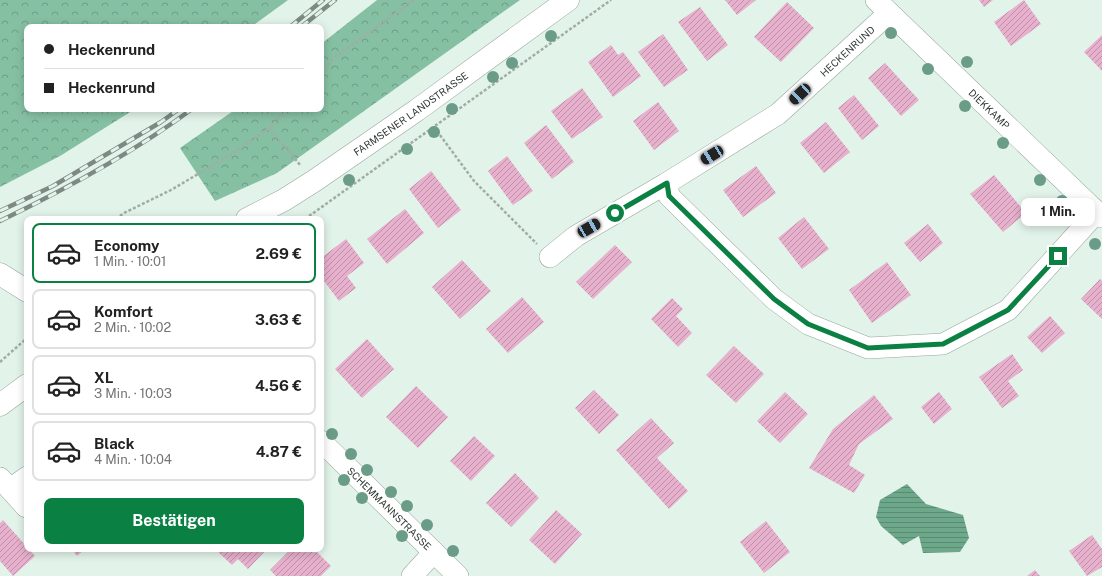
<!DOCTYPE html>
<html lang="de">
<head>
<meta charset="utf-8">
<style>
	body { margin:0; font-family:"Public Sans",sans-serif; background:#f6f6f6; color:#222; height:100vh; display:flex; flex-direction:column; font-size:15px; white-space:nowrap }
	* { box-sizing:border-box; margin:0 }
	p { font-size:13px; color:#767676 }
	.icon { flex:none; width:22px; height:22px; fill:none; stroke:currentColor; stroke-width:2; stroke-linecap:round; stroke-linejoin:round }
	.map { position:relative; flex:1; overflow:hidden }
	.details { position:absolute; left:24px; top:216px; width:300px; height:336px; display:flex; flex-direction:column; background:#fff; border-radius:8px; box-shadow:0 2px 10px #0003 }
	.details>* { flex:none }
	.hud { position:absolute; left:24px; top:24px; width:300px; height:88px; border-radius:8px; box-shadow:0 2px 10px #0003; display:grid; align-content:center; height:88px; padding:0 20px; background:#fff }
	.end { position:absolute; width:18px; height:18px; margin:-9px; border:5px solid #0b8043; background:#fff; box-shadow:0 0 0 2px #fff }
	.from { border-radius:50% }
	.bubble { position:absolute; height:28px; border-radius:8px; background:#fff; box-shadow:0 2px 10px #0003; font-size:13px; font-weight:700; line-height:28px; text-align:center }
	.car { position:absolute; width:12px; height:24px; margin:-12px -6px; border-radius:5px; box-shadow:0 0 3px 1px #0007; background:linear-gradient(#222 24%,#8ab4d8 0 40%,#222 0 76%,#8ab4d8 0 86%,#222 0) }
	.hud b { display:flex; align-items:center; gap:14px; height:38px; font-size:15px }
	.hud b+b { border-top:1px solid #e0e0e0 }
	.hud i { width:10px; height:10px; background:#222 }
	ul { padding:7px 0 0; list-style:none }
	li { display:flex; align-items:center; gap:12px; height:60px; margin:0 8px 6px; padding:0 12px; border:2px solid #e0e0e0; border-radius:8px }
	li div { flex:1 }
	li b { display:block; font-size:15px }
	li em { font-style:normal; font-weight:700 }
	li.active { border-color:#0b8043 }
	li>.icon { width:36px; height:36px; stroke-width:1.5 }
	.button { display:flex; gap:8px; margin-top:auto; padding:8px 20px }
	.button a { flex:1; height:46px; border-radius:8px; background:#0b8043; color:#fff; font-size:16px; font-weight:700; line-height:46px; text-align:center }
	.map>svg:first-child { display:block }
</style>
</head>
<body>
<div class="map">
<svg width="1102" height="576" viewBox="0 0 1102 576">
	<defs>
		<pattern id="forest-crowns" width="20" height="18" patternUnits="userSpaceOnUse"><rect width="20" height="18" fill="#86c0a3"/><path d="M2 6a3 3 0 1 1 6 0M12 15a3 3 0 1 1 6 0" fill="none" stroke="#6e9d86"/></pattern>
		<pattern id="water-rules" width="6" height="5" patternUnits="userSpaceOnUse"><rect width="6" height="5" fill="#6ea88b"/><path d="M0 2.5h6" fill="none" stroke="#5b8a72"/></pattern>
		<pattern id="building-hatch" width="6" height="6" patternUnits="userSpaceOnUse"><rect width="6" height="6" fill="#e7b0cd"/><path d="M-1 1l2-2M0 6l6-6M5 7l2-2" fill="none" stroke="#bc90a7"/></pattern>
	</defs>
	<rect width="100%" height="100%" fill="#e2f3e9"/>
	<g fill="url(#forest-crowns)">
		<path d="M0,0H288L251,27H27V109H135L60,156L0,187Z"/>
		<path d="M377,0H520L277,173L215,201L180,148L236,109H321V44Z"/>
	</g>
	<path fill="url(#water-rules)" d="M907,484L926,504L963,515L969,538L960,552L923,553L919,536L903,545L881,526L876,517L880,500Z"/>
	<g fill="url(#building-hatch)">
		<path d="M725,0H756L737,15Z"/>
		<path d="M979,0H993L984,7Z"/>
		<path d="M1024,0L1041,24L1011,46L994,22Z"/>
		<path d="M787,2L814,28L781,62L754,37Z"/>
		<path d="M700,7L728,45L707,61L678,22Z"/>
		<path d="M663,34L688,70L664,87L638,52Z"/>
		<path d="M1102,35V71L1084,52Z"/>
		<path d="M611,45L618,55L623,52L641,76L613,97L588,62Z"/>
		<path d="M885,63L919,100L901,116L868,78Z"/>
		<path d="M582,88L603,117L572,139L551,111Z"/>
		<path d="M854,95L879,126L862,140L838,108Z"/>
		<path d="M658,102L679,131L654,150L633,121Z"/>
		<path d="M826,122L850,152L824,173L800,143Z"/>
		<path d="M546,125L574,162L552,179L524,143Z"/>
		<path d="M507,156L533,191L513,205L488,171Z"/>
		<path d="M756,166L776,193L743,217L723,190Z"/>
		<path d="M431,171L461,210L438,228L409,189Z"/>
		<path d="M994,175L1026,213L1003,232L970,194Z"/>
		<path d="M405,209L424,233L387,264L367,239Z"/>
		<path d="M804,217L829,249L802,269L778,238Z"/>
		<path d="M928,224L943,243L920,262L904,243Z"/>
		<path d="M346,239L364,263L347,276L356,288L339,301L321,277V258Z"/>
		<path d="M615,245L632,262L593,299L576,282Z"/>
		<path d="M462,260L491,291L460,319L432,287Z"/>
		<path d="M887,262L911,295L872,323L849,290Z"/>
		<path d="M1100,279L1102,281V319L1081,299Z"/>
		<path d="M522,297L544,322L508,353L486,329Z"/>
		<path d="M672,298L683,309L676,316L692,333L678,347L651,319Z"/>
		<path d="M1050,316L1065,333L1042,353L1027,337Z"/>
		<path d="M367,339L394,369L362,398L335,369Z"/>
		<path d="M734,346L764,374L736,403L706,375Z"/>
		<path d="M1012,354L1023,370L1008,381L1019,396L1002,408L979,377Z"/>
		<path d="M416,386L448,417L418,448L386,417Z"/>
		<path d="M594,390L619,415L599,434L575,408Z"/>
		<path d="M785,392L808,414L780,443L757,421Z"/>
		<path d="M939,392L952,409L934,424L921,407Z"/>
		<path d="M874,395L893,419L859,444L849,465L865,475L854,493L809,468L833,429Z"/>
		<path d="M651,418L674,443L657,458L688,491L669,509L616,450Z"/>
		<path d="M474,436L495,456L471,481L450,461Z"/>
		<path d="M515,473L539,498L511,527L486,503Z"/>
		<path d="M556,510L582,534L555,564L529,540Z"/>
		<path d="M3,520L27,547V549H29L35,556L13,576L0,561V523Z"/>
		<path d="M766,521L790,552L764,573L740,542Z"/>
		<path d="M1092,535L1102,549V567L1087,576L1069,551Z"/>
		<path d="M72,549H85L77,556Z"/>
		<path d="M215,549H267L248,569L238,559L232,565Z"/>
		<path d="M291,549H314L331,566L321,576H276L270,570Z"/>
		<path d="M1035,570L1040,576H1027Z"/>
	</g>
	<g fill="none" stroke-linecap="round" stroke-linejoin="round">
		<defs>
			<g id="minor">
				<path id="s1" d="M876,0L1102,217"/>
				<path d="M667,183L669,196L774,299L808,324L868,348L943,344L1008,310L1097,212"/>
				<path id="s2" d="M550,257L576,236L667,183L778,114L889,13"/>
				<path id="s3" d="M321,441L458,576"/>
				<path d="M0,478L26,507"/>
				<path d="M10,489L27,477"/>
				<path d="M412,576L434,552"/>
			</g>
			<g id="major">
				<path id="s4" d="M247,219L284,200L314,181L417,110L568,0"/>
				<path d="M0,274L27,291"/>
				<path d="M0,405L27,385"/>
			</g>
		</defs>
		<use href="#minor" stroke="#96a79e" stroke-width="22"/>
		<use href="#major" stroke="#96a79e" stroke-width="23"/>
		<g stroke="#a0ada5" stroke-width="2.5" stroke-dasharray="3 2" stroke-linecap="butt">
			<path d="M321,72L335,57L414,0"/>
			<path d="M434,127L474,181L537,244"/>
			<path d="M269,128L301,166"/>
			<path d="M116,219L124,213L171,190L232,154L269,128L288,109"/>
			<path d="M305,219L611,0"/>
			<path d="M0,362L27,338"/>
		</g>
		<use href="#minor" stroke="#fff" stroke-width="21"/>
		<use href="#major" stroke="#fff" stroke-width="22"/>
		<defs>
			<g id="rail">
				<path d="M290,27L323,0"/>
				<path d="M301,27L335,0"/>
				<path d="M0,211L53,186L161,122L179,109"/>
				<path d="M0,221C66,189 133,153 192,109"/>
			</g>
		</defs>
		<use href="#rail" stroke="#7d8982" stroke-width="4.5"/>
		<use href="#rail" stroke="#e2f3e9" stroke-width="3" stroke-dasharray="9" stroke-linecap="butt"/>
	</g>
	<g fill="#6a9c88">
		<circle cx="891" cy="33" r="6"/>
		<circle cx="551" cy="36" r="6"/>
		<circle cx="967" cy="62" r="6"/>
		<circle cx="512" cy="63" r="6"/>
		<circle cx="928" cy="69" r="6"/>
		<circle cx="493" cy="77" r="6"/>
		<circle cx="965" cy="106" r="6"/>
		<circle cx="452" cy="109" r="6"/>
		<circle cx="434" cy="132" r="6"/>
		<circle cx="1003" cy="143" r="6"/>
		<circle cx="407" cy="149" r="6"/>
		<circle cx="349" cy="180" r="6"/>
		<circle cx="1040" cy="180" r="6"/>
		<circle cx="1062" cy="201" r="6"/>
		<circle cx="1095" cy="244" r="6"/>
		<circle cx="332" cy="434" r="6"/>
		<circle cx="351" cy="454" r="6"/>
		<circle cx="367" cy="470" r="6"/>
		<circle cx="344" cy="480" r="6"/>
		<circle cx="391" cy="492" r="6"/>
		<circle cx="362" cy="498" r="6"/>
		<circle cx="407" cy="506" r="6"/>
		<circle cx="427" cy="525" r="6"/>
		<circle cx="402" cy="536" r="6"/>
		<circle cx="453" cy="551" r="6"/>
	</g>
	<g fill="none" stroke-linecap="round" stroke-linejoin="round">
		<path stroke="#0b8043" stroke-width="5" d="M615,213L667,183L669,196L774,299L808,324L868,348L943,344L1008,310L1058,256"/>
	</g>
	<g text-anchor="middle" stroke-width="4" stroke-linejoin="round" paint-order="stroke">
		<g font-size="10" fill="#323935" stroke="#e2f3e9">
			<text dy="4" stroke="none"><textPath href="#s2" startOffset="363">HECKENRUND</textPath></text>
			<text dy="4" stroke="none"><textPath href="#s1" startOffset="157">DIEKKAMP</textPath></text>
			<text dy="4" stroke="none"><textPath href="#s4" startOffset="195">FARMSENER LANDSTRASSE</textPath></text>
			<text dy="4" stroke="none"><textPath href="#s3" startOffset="96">SCHEMMANNSTRASSE</textPath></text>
		</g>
	</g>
</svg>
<i class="end from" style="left:615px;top:213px"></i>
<i class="end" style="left:1058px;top:256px"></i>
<div class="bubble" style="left:1021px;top:198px;width:74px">1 Min.</div>
<i class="car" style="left:800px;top:94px;rotate:227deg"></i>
<i class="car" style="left:712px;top:155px;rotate:239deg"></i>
<i class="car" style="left:589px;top:228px;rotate:60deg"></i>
<div class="hud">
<b><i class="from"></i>Heckenrund</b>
<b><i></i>Heckenrund</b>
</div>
<section class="details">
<ul>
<li class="active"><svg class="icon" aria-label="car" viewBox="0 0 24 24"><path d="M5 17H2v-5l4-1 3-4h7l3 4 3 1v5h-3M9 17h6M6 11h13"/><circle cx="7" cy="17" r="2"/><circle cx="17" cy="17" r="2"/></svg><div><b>Economy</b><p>1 Min. · 10:01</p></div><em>2.69 €</em></li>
<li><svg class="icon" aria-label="car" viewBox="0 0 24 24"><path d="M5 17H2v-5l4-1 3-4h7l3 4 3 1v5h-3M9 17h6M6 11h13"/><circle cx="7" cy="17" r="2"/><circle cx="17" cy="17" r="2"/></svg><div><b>Komfort</b><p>2 Min. · 10:02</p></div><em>3.63 €</em></li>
<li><svg class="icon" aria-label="car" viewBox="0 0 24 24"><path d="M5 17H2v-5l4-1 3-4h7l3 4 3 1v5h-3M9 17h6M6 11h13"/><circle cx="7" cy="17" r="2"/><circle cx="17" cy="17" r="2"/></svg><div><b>XL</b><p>3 Min. · 10:03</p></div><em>4.56 €</em></li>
<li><svg class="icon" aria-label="car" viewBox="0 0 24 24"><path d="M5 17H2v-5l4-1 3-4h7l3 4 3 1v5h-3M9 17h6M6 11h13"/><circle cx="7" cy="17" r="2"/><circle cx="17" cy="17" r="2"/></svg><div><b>Black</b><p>4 Min. · 10:04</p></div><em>4.87 €</em></li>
</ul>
<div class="button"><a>Bestätigen</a></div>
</section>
</div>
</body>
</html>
